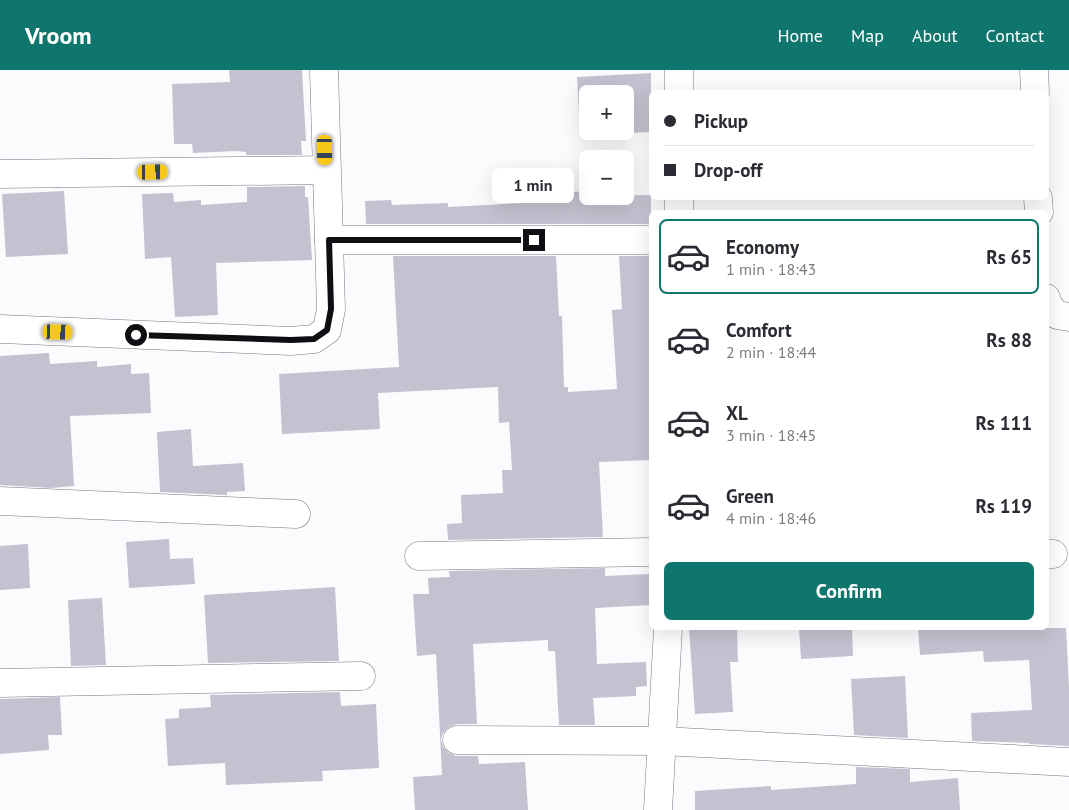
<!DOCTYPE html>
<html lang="en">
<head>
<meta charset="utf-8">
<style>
	body { margin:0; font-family:"PT Sans",sans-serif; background:#f7f7f7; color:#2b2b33; height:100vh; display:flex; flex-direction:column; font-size:19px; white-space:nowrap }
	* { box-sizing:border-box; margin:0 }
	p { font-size:16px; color:#7c7c81 }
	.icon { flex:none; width:28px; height:28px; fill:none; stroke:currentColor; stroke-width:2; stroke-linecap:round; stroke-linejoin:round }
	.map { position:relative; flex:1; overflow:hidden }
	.panel { position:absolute; left:649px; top:140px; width:400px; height:420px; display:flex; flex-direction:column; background:#fff; border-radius:8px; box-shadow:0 5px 20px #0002 }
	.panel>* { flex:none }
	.guide { position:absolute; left:649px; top:20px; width:400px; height:110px; border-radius:8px; box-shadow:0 5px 20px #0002; display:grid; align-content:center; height:110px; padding:0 15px; background:#fff }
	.controls { position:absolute; left:579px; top:15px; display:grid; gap:10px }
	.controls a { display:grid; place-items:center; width:55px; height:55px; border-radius:8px; background:#fff; box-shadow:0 5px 20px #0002; font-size:25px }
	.end { position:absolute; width:22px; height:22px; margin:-11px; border:6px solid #0f0e13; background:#fff; box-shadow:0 0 0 2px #fff }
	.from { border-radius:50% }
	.bubble { position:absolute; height:35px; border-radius:8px; background:#fff; box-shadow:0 5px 20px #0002; font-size:16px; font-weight:700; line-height:35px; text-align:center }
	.car { position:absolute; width:15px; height:30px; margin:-15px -8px; border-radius:6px; box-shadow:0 0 4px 1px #0007; background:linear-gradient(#f5c518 24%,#345 0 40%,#f5c518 0 76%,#345 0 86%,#f5c518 0) }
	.guide b { display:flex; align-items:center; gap:18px; height:48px; font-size:19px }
	.guide b+b { border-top:1px solid #e1e1e2 }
	.guide i { width:12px; height:12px; background:#2b2b33 }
	ul { padding:9px 0 0; list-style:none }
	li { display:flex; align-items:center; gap:15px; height:75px; margin:0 10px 8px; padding:0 5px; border:2px solid transparent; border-radius:8px }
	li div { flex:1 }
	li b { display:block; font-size:19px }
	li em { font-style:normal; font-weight:700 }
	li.on { border-color:#0f766e }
	li>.icon { width:45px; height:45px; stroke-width:1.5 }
	.button { display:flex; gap:10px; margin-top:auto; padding:10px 15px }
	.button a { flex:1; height:58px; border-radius:8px; background:#0f766e; color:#fff; font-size:20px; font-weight:700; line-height:58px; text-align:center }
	header { display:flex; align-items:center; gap:30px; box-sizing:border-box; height:70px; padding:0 25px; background:#0f766e; color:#fff }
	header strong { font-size:24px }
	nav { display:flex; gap:28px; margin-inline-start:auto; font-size:18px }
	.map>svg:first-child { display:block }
</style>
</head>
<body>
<header>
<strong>Vroom</strong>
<nav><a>Home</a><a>Map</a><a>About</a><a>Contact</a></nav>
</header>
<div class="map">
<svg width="1069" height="740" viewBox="0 0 1069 740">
	<rect width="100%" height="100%" fill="#fbfbfe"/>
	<g fill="#c4c2d0" fill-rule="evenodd">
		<path d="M229,0H302L306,71H301L302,85H246V82L236,81L193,83L192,74H174L172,14L230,12Z"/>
		<path d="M651,3V62L580,65L577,7ZM588,24H625V61H588Z"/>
		<path d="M305,116V127H308L312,190L216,193L218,245L175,247L171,187L145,189L142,124L173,123L174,132L201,130V135L247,132V117Z"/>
		<path d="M64,121L68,184L6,187L2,124Z"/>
		<path d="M588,121V126L651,125V154H366L365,131L391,130L392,135L448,133V137L522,133V125Z"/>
		<path d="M393,186H556L559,246H562L564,317H568V322L617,319L612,240L622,239L619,186H651V390L599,392L603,467L448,470L447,454L462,453L461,425L503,423L502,400H512L509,352L499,353L498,317L378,323L380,359L282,364L279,304L399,297Z"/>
		<path d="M49,283L50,294L97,291V297L131,294V304L149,303L151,343L70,346L74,416L51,418L0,415V286Z"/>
		<path d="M191,359L193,396L243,393L245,421L227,422V425L160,422L157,362Z"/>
		<path d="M169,469L170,489L193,488L195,514L129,518L126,472Z"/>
		<path d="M28,474L30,518L0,520V476Z"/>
		<path d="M605,498V506L649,504L651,535L595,538L597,594L646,592L647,616L636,617V626L593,628L595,655H559L555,581H548V570L473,574L477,654H457L449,657L443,663L441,669L443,677L449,683L456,686H478L479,694L525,692L528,740H415L413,707L442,705L436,584L417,586L413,524H429L428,508L450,507L449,501Z"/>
		<path d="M335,517L339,591L208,593L204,525Z"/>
		<path d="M102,528L106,595L71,596L68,530Z"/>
		<path d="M689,558H737L738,592H730L733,642L695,644Z"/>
		<path d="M799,558H852L853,586L801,589Z"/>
		<path d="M918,558H1066L1069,618V676L1029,674V673L972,671L971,643L1032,640L1029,590L984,592L983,581L920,585Z"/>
		<path d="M905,606L908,668L854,665L851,609Z"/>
		<path d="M340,622L341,636L376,634L379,698L322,701L323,711L226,715L225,693L168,696L165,649L179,648V639L211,637L210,625Z"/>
		<path d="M60,627L62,665H48L49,680L0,684V629Z"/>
		<path d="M856,697L910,699V712L958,708L960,740H695V721L771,716V720L856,714Z"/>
	</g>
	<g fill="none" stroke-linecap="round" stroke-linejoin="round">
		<defs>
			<g id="minor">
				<path d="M324,0L329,170H651"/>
				<path d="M679,0V22"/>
				<path d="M1034,0L1035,22"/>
				<path d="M0,104L326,100"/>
				<path d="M679,128V142"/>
				<path d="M1038,128L1039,142"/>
				<path d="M1046,228L1048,235L1057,245L1069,247"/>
				<path d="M0,259L291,271L314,269L327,260L331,239L329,170"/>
				<path d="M0,431L296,444"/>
				<path d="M1046,484H1053"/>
				<path d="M419,486L651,482"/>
				<path d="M0,613L361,606"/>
				<path d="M457,670L662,671L1069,692"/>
				<path d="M658,740L668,558"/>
			</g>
		</defs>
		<use href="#minor" stroke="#777482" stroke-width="29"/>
		<use href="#minor" stroke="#fff" stroke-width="28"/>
	</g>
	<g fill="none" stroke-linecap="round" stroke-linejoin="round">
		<path stroke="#0f0e13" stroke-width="6" d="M136,265L291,270L314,269L327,260L331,239L329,170H534"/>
	</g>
</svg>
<div class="controls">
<a>+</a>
<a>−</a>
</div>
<i class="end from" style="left:136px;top:265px"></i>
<i class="end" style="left:534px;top:170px"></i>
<div class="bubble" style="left:492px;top:98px;width:82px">1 min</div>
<i class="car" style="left:325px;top:80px;rotate:179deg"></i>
<i class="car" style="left:153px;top:102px;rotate:89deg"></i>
<i class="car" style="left:58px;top:262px;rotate:92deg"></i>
<div class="guide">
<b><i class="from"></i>Pickup</b>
<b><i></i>Drop-off</b>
</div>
<section class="panel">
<ul>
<li class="on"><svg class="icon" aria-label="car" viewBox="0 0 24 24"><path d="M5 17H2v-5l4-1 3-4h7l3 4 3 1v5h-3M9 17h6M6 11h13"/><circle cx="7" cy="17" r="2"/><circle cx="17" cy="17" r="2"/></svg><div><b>Economy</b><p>1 min · 18:43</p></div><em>Rs 65</em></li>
<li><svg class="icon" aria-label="car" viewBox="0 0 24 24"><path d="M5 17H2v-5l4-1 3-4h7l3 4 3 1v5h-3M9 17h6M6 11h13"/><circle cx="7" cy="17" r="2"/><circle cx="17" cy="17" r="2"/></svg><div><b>Comfort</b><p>2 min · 18:44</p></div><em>Rs 88</em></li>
<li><svg class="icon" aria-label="car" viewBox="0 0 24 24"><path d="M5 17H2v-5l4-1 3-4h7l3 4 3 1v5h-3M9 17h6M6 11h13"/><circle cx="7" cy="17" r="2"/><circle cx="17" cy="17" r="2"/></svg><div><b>XL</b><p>3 min · 18:45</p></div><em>Rs 111</em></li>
<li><svg class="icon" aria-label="car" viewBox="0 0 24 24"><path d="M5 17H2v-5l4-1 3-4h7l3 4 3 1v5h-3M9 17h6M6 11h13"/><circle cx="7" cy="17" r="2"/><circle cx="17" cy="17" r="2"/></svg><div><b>Green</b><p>4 min · 18:46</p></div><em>Rs 119</em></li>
</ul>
<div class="button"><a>Confirm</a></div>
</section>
</div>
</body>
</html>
